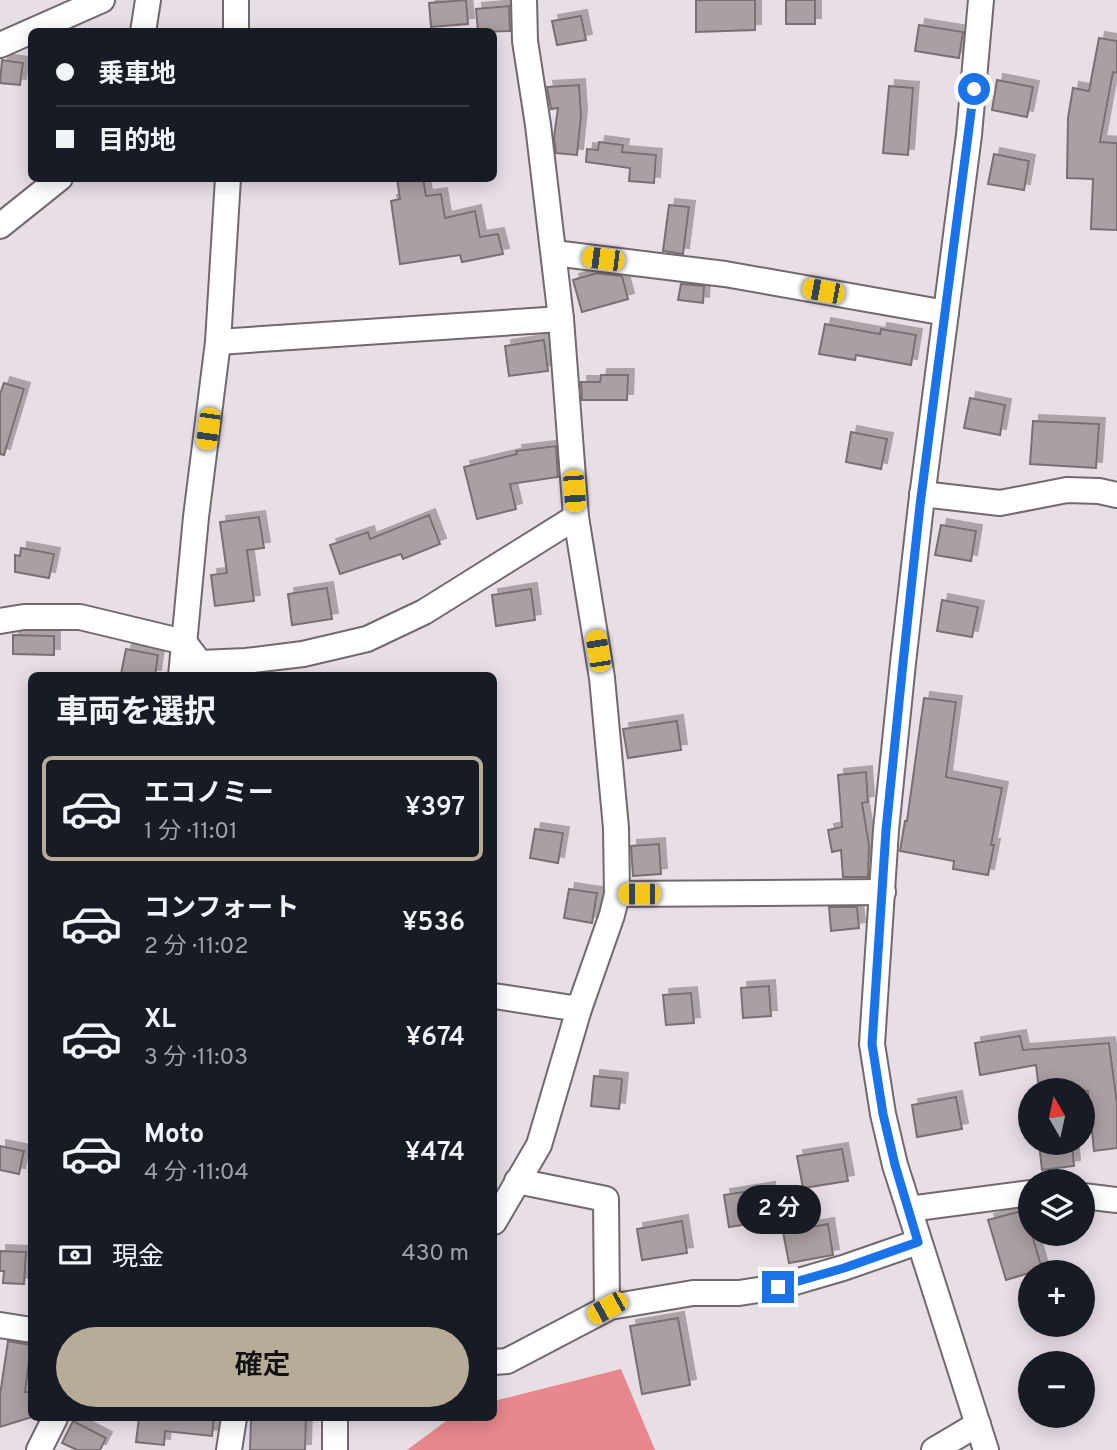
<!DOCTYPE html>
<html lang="ja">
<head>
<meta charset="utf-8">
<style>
	body { margin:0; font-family:Overpass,"Noto Sans JP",sans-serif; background:#242831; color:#f1f3f6; height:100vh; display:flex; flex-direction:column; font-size:26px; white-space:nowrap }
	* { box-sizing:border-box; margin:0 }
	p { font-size:23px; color:#9ea1a6 }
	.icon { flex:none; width:38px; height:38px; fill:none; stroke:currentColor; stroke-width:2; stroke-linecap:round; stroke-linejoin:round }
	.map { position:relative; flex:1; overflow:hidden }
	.side { position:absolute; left:28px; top:672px; width:469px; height:749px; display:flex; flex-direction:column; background:#171b24; border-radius:10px; box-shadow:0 4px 18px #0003 }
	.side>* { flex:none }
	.banner { position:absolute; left:28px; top:28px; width:469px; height:154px; border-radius:10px; box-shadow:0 4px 18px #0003; display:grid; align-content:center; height:154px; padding:0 28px; background:#171b24 }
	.needle { width:46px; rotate:351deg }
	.controls { position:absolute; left:1018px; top:1078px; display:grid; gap:14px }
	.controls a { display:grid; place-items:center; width:77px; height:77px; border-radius:50%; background:#171b24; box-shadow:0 4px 18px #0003; font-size:35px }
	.end { position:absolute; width:32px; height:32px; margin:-16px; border:9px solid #1a73e8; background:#fff; box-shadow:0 0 0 4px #fff }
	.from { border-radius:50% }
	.bubble { position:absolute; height:49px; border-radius:24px; background:#171b24; box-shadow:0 4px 18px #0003; font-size:23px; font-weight:600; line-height:49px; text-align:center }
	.car { position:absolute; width:21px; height:42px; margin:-21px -10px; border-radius:9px; box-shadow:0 0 5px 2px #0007; background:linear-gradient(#f5c518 24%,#345 0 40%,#f5c518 0 76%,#345 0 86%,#f5c518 0) }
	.banner b { display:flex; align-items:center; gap:24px; height:66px; font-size:26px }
	.banner b+b { border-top:2px solid #363941 }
	.banner i { width:18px; height:18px; background:#f1f3f6 }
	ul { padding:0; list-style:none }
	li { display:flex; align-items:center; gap:21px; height:105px; margin:0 14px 10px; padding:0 14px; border:4px solid transparent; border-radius:10px }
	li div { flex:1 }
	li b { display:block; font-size:26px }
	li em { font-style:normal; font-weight:600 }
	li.active { border-color:#b6ac98 }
	li>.icon { width:63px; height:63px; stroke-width:1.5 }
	h2 { padding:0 28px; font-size:32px; line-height:84px }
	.pay { display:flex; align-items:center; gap:18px; height:77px; padding:0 28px; font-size:26px }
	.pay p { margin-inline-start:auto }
	.cta { display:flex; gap:14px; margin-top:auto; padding:14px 28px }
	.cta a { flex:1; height:80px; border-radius:42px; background:#b6ac98; color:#111; font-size:28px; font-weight:600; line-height:80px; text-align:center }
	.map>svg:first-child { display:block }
</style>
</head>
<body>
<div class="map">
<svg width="1117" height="1450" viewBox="0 0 1117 1450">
	<defs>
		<filter id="shadow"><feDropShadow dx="6" dy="-6" stdDeviation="0" flood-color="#0004"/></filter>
	</defs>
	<rect width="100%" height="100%" fill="#e8dfe6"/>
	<path fill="#e8888e" d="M621,1369L655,1450H407L450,1418H494V1401Z"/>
	<g fill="#aa9fa2" stroke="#796f72" stroke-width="2" filter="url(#shadow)">
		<path d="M466,0L468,24L431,27L429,3Z"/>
		<path d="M696,0H755V30L696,32Z"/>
		<rect x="786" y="0" width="29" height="24"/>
		<path d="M509,6L510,31L478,32L476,9Z"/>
		<path d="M581,16L586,40L557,45L552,21Z"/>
		<path d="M919,25L963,32L959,58L915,51Z"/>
		<path d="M1099,38L1117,41V73L1113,72L1100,142L1117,143V230L1091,229L1093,179L1067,178L1068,118L1073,88L1089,91Z"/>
		<path d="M2,60L23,63L20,85L0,83Z"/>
		<path d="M997,80L1033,87L1027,117L992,110Z"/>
		<path d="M579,85L581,116L577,155L556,153L554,137L558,108L551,109L547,87Z"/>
		<path d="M889,86L913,88L908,155L883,153Z"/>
		<path d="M599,142L623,145L622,152L656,155L654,183L629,181L630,168L586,162L587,149L598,150Z"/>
		<path d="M994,154L1029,161L1024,190L988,184Z"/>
		<path d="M397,178H423L426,196L441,194L445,218L475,211L480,237L498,234L503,254L462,262L460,255L400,264L391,201L400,199Z"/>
		<path d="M669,205L689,207L683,254L663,251Z"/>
		<path d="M597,273L622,276L628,299L582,312L573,280Z"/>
		<path d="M681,284L704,286L703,303L678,300Z"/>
		<path d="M825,324L880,334L881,329L916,335L911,365L856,355L855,360L819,354Z"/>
		<path d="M544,340L548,371L509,376L505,346Z"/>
		<path d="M601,375H628L627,400H582L581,382H600Z"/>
		<path d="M4,383L24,389L4,455L0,454V394Z"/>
		<path d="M970,398L1005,405L1000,435L964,428Z"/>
		<path d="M1033,421L1099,424L1096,468L1030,464Z"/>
		<path d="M851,432L887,439L881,469L846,462Z"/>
		<path d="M556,446L558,477L510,484L516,509L477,519L464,467L517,454L516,451Z"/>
		<path d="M429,515L440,544L403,559L401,554L340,574L330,545L368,532L370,539Z"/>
		<path d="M259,517L264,548L247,550L254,601L215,606L211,575L227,573L220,522Z"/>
		<path d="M941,525L976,531L971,561L935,555Z"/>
		<path d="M21,548L54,554L49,578L15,572V555L20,556Z"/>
		<path d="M327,588L332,619L292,625L288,594Z"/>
		<path d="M531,589L535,620L496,626L492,595Z"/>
		<path d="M942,600L978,607L972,637L937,631Z"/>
		<path d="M13,635L54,636V655L13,654Z"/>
		<path d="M126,649L158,655L155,676L121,674Z"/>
		<path d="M924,698L956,702L946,777L1002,788L991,845H994L988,875L953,869L954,861L900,851L905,821H907Z"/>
		<path d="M677,721L681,750L628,758L623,729Z"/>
		<path d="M866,772L868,802L862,803L869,845L868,877H843L841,850L832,852L828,830L842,827L838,775Z"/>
		<path d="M535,829L563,833L558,863L530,858Z"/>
		<path d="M659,844L661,874L633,876L631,846Z"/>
		<path d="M569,889L597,893L592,923L564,918Z"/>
		<path d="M829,907H857L859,928L831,931Z"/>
		<path d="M769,986L771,1016L743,1018L741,988Z"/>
		<path d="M691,993L694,1023L666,1025L663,995Z"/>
		<path d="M1020,1036L1023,1050L1109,1043L1117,1103V1148L1094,1151L1088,1091L1039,1090L1036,1065L980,1075L975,1043Z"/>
		<path d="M594,1076L622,1079L619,1109L591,1106Z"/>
		<path d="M956,1097L962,1129L917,1137L912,1105Z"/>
		<path d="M1039,1143H1072L1074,1166L1042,1170Z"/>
		<path d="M0,1146L24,1151L19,1174L0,1170Z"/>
		<path d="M842,1149L848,1181L803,1188L797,1156Z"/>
		<path d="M769,1188L774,1220L729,1227L724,1195Z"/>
		<path d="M1025,1210L1042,1269L1006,1280L988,1220Z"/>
		<path d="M682,1221L687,1253L642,1260L637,1229Z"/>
		<path d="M828,1224L833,1255L789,1263L783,1232Z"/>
		<path d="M0,1251L26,1252L24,1284L3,1283L4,1271H0Z"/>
		<path d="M678,1318L690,1385L642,1394L630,1326Z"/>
		<path d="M8,1341L31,1345L25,1392H32V1417L0,1427V1395Z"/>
		<path d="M139,1418H214L212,1436L165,1431L164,1445L136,1442Z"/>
		<path d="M251,1418H306L305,1450H250Z"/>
		<path d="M73,1421L106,1438L100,1450H77L62,1443Z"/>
	</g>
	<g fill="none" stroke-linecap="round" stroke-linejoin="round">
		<defs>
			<g id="minor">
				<path d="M981,0L969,135L921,505L903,663L886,830L872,1044L883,1114L895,1165L986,1450"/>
				<path d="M143,32L148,0"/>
				<path d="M236,32V0"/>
				<path d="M0,45L102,0"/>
				<path d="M0,226L60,178"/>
				<path d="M554,253L725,274L946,313"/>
				<path d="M218,342L561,319"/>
				<path d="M922,494L1000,503L1067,490L1099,491L1117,495"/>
				<path d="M0,621L24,617H80L184,642L200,663L246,661L303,654L367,639L424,612L576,517"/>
				<path d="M181,676L196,517L218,342L228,178"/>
				<path d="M617,894L883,892"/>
				<path d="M494,996L579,1009"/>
				<path d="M517,1181L606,1199L607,1308"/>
				<path d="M1083,1196L1117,1200"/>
				<path d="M909,1209L1031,1193"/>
				<path d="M494,1222L539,1145L579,1009L612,915L617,894L616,828L602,678L576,517L561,319L538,125L525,41L524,0"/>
				<path d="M0,1325L32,1330"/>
				<path d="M494,1362L507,1361L610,1307L693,1293H739L778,1287L843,1268L918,1242"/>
				<path d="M335,1418V1450"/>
				<path d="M39,1450L55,1418"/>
				<path d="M229,1450L234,1418"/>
				<path d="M934,1450L978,1424"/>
			</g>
		</defs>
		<use href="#minor" stroke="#71696f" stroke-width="28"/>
		<use href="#minor" stroke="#fff" stroke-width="24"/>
	</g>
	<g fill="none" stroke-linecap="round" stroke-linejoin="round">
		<path stroke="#1a73e8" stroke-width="9" d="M778,1287L844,1268L918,1242L895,1165L883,1114L872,1044L886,830L903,663L920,505L974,89"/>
	</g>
</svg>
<div class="controls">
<a><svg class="needle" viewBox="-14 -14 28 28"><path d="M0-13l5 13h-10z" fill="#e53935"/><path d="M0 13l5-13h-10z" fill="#9ea1a6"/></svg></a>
<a><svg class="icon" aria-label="layers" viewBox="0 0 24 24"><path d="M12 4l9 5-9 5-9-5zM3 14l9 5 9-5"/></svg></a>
<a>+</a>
<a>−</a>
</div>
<i class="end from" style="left:974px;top:89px"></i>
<i class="end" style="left:778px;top:1287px"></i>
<div class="bubble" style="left:737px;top:1185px;width:84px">2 分</div>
<i class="car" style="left:603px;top:259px;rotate:277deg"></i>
<i class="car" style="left:823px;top:291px;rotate:281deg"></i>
<i class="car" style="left:208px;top:429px;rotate:188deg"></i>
<i class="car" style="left:574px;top:491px;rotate:176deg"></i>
<i class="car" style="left:598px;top:651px;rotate:351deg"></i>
<i class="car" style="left:639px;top:894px;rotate:270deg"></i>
<i class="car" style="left:607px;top:1308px;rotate:241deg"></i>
<div class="banner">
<b><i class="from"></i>乗車地</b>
<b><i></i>目的地</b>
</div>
<section class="side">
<h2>車両を選択</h2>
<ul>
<li class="active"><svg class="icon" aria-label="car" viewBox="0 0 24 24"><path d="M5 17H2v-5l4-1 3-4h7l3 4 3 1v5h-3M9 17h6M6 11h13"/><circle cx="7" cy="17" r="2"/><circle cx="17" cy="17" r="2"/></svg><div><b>エコノミー</b><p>1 分 · 11:01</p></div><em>¥397</em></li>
<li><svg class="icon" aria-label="car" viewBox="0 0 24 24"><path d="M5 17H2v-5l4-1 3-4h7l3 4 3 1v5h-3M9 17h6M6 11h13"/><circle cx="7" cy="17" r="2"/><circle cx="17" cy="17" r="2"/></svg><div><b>コンフォート</b><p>2 分 · 11:02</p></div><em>¥536</em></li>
<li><svg class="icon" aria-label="car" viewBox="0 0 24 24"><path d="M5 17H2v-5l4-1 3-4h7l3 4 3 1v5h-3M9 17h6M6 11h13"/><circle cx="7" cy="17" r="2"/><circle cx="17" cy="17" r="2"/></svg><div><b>XL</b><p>3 分 · 11:03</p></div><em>¥674</em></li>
<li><svg class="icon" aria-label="car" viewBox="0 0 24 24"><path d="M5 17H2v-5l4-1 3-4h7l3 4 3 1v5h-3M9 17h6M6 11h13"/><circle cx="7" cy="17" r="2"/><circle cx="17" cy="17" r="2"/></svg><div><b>Moto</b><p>4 分 · 11:04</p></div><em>¥474</em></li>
</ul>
<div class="pay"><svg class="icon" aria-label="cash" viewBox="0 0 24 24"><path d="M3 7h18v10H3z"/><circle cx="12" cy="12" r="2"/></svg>現金<p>430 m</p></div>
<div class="cta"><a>確定</a></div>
</section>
</div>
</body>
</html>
